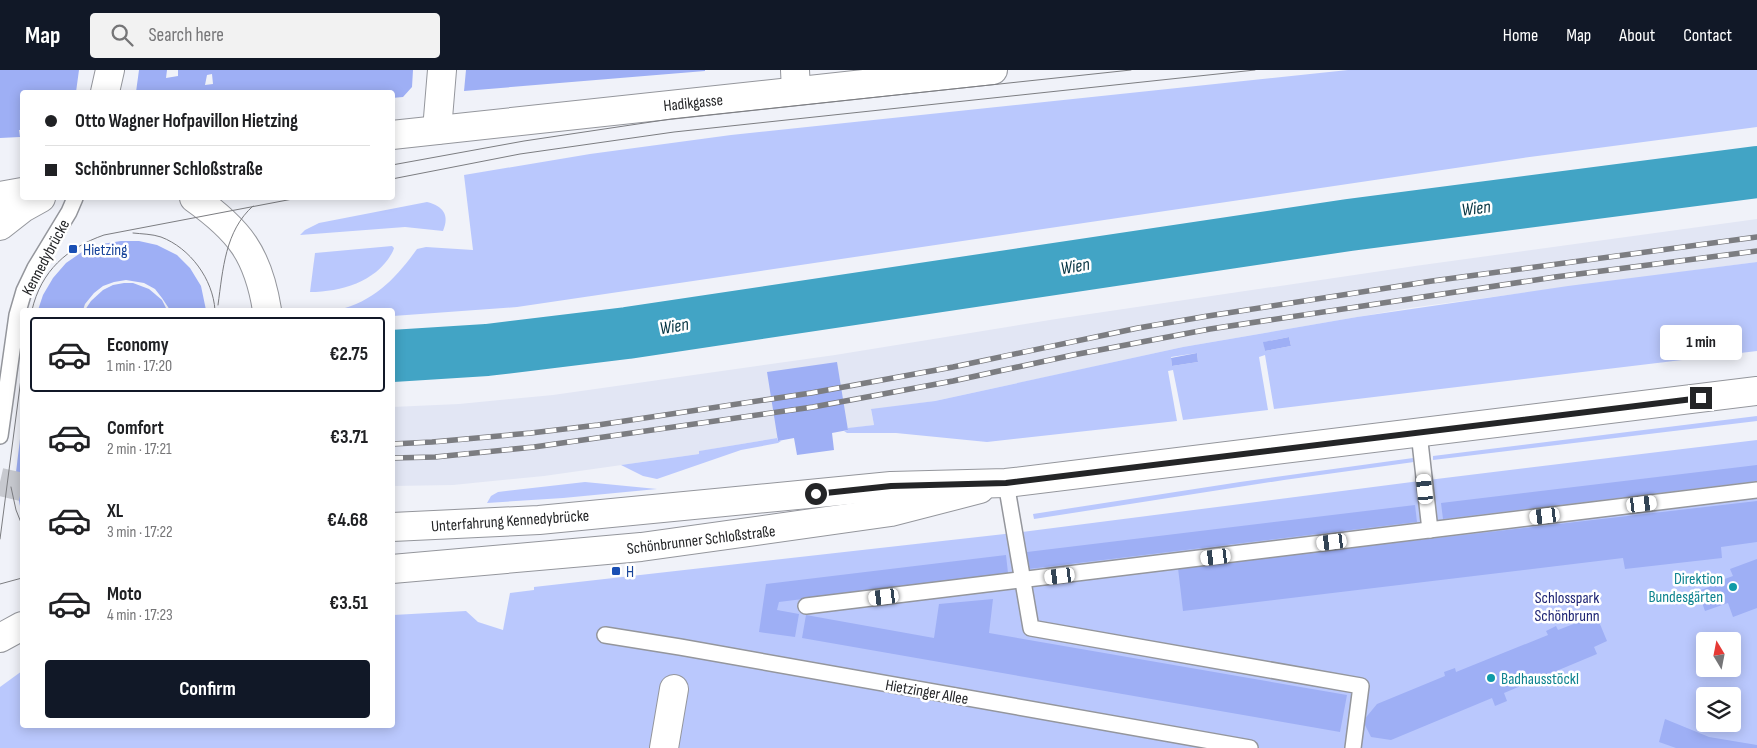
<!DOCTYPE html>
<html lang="en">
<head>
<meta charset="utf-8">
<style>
	body { margin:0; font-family:"Sofia Sans Condensed",sans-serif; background:#f2f2f2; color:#202124; height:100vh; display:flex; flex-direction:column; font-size:19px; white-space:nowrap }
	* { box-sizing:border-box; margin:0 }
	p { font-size:16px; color:#757577 }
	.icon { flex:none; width:28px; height:28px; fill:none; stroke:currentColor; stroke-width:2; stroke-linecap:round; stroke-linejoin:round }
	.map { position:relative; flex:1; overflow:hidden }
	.sheet { position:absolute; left:20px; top:238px; width:375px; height:420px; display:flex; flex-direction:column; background:#fff; border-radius:5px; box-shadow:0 2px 12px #0003 }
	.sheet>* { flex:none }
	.guide { position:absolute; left:20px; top:20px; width:375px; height:110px; border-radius:5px; box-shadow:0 2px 12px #0003; display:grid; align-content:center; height:110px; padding:0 25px; background:#fff }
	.needle { width:32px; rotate:350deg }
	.fabs { position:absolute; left:1696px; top:562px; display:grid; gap:10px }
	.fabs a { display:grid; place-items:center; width:45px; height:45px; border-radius:5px; background:#fff; box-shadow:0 2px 12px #0003; font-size:25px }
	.end { position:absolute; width:22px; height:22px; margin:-11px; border:6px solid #242527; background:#fff; box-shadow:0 0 0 2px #fff }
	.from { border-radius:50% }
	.bubble { position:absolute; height:35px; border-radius:5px; background:#fff; box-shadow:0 2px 12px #0003; font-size:16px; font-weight:700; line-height:35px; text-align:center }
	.car { position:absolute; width:15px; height:30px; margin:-15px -8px; border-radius:6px; box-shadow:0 0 4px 1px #0007; background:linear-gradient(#fff 24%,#345 0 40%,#fff 0 76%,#345 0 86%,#fff 0) }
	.guide b { display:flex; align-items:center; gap:18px; height:48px; font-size:19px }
	.guide b+b { border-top:1px solid #e0e0e0 }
	.guide i { width:12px; height:12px; background:#202124 }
	ul { padding:9px 0 0; list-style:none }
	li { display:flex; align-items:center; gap:15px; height:75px; margin:0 10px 8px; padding:0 15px; border:2px solid transparent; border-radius:5px }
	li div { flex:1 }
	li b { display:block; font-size:19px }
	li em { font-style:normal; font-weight:700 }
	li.selected { border-color:#111827 }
	li>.icon { width:45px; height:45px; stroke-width:1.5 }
	.primary-button { display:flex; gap:10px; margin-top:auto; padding:10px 25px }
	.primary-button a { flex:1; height:58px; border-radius:5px; background:#111827; color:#fff; font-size:20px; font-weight:700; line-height:58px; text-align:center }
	header { display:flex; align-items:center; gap:30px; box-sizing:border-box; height:70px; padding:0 25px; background:#111827; color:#fff }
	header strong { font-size:24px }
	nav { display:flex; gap:28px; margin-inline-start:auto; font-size:18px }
	.search { width:350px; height:45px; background:#f2f2f2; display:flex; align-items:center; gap:12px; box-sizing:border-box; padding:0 18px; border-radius:5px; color:#757577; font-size:19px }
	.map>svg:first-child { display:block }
</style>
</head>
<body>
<header>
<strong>Map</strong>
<div class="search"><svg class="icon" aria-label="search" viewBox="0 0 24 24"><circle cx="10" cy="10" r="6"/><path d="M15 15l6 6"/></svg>Search here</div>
<nav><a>Home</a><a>Map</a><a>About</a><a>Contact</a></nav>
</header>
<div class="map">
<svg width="1757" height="678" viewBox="0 0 1757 678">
	<rect width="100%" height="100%" fill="#f0f2f9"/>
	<path fill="#e2e6f4" d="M1757,149V192L1410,238L1183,277L981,321L935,331L871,340L874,355L777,368L700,381L699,384L544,406L453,415L393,416L392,337L459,334L553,325L835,285L1056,249L1415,196Z"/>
	<g fill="#bac8fd" fill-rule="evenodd">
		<path d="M1348,0H1757V57L1523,88L517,237L393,246L392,240H338C375,231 396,208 417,179L426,177L473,180L464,105L590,84L731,65Z"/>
		<path d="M427,132C443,136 450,145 443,161L405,157L300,165L305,160L319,153Z"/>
		<path d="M392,176L394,178L393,181C378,211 342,222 310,222L315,183Z"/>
		<path d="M1757,192V281L1274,339L1265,285L1259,287L1268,340L1183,350L1173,300L1168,301L1177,351L987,372L896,363H847L844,361L848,360V358L874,355L871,339L935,331L1183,277L1357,247L1568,216ZM1289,267L1291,276L1265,281L1264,272ZM1197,283L1198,292L1172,296L1171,287Z"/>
		<path d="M1757,346V351L1433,390V386Z"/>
		<path d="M777,368L778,371H781L778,373L741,380L657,409L643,406L621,395L699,384V381Z"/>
		<path d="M1757,370V678H0V617L22,601V655H392L393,545L466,541L478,552L503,560L510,523L534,520V517L1022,462L1412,412ZM1705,571H1732V599H1705ZM1705,626H1732V654H1705Z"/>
		<path d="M1413,388L1414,392L1284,410L1034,449L1033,444L1240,412Z"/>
		<path d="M585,412L657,419L563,428L487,433L491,426L498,422Z"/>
	</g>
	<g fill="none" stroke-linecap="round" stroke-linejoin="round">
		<path stroke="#42a4c5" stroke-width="52" d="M392,286L487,280L627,263L1349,155L1757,102"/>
	</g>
	<g fill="#9eaff5" fill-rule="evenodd">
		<path d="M0,0H79L76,22H22V60H19L20,67L0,68Z"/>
		<path d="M139,0H167L166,8L178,6V0H413L412,17L403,27L392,28V22H136ZM212,4L213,14L205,15L207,5Z"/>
		<path d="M466,0H705V1L464,21Z"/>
		<path d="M121,171H139L157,175L177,185L190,198L201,216L206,240H170L162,228L155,219L144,213L126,210L114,212L103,216L94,223L85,234L83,240H38L43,225L53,208L66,193L82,182L102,174Z"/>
		<path d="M124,213H133L149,219L162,230L167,240H85L91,231L103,220L113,215Z"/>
		<path d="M1289,267L1291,276L1265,281L1263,272Z"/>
		<path d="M1197,283L1198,292L1172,296L1171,288Z"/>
		<path d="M837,292L848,360L832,363L834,380L797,385L794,368L778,371L767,302Z"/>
		<path d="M21,361H22V443L20,436L16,417V402Z"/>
		<path d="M1757,395V411L1443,449L1441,433Z"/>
		<path d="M1757,431V472L1721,477L1722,488L1625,499L1623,488L1183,541L1178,498Z"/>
		<path d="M1415,435L1417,452L1029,499L1027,482Z"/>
		<path d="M1006,485L1008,503L779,532L777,540L799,544L795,567L759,562L766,514Z"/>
		<path d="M1757,489V538L1733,547L1728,533L1705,541L1698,521L1720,513L1719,511L1733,506L1730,499Z"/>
		<path d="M993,529L989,563L1347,625L1340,662L802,568L806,545L934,568L939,534Z"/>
		<path d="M1597,547L1607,571L1594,577L1597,584L1504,623L1507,631L1495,636L1492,628L1391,670L1371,667L1363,651L1377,634L1445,606L1444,602L1455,598L1456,602L1548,565L1546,561L1556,556L1558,560L1584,550V552Z"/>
		<path d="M1665,649L1709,667L1757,675V678H1676L1659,672Z"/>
	</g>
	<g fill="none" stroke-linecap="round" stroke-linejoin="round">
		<path stroke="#c7c9cf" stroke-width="28" stroke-dasharray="28 14" stroke-linecap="butt" d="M0,412L22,417"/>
		<defs>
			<g id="lane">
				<path d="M1419,363L1430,460"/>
				<path d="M0,366L17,245L24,221L35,198L69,142L75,128"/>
				<path d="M1006,413L1031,558L1361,616L1353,678"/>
				<path d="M806,536L1757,420"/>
				<path d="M605,565L680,577L1250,678"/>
			</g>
			<g id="street">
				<path d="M795,0L796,20"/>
				<path d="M105,22L110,0"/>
				<path d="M437,60L442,0"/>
				<path d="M664,678L674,619"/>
			</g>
			<g id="secondary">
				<path d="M194,128C239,160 258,184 267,240"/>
				<path d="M0,156L23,138L41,128"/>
				<path d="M392,499L641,477L891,442L980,419"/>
				<path d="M0,568L22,556"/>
			</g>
			<g id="primary">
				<path d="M392,65L993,0"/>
				<path d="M0,126L22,122"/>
				<path d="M392,457L539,450L891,416L1006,413L1757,321"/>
			</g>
		</defs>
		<use href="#lane" stroke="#94969c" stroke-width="18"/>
		<use href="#street" stroke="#94969c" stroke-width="30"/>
		<use href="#secondary" stroke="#94969c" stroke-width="30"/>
		<use href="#primary" stroke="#94969c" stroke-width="30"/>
		<use href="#lane" stroke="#fff" stroke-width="15"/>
		<use href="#street" stroke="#fff" stroke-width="28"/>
		<use href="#secondary" stroke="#fff" stroke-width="28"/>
		<use href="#primary" stroke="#fff" stroke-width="28"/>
		<g stroke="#7c7d81" stroke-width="1">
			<path d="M392,95L524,71L671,49L1131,0"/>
			<path d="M392,109L520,84L674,62L1255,0"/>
			<path d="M133,163C142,164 152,164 161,167C190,178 213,209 215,240"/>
			<path d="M218,235C223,199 225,161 253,136"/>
			<path d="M32,240C41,201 67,178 104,165L298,128"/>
			<path d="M11,417L16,440L22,455"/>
			<path d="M0,469L22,301"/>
			<path d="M0,514L22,508"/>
		</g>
		<defs>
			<g id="rail">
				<path d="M392,374L432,372L531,363L598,355L811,323L953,297L1138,258L1208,246L1432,211L1757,167"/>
				<path d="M392,388L435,387L534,377L813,337L953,311L1073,285L1210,259L1555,207L1757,181"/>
			</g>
		</defs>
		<use href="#rail" stroke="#7c7d81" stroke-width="5.5"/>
		<use href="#rail" stroke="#fff" stroke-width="4" stroke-dasharray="11" stroke-linecap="butt"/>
	</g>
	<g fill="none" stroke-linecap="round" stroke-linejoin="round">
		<path stroke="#242527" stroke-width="6" d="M816,424L891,416L1006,413L1701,328"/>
	</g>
	<g fill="#1a4fb4" stroke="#fff" stroke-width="2">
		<rect x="68" y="174" width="10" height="10" rx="2.5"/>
		<rect x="611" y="496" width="10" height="10" rx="2.5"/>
	</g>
	<g fill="#0f9aa8" stroke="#fff" stroke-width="2">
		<circle cx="1733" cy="517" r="5"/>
		<circle cx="1491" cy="608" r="5"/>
	</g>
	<g text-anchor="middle" stroke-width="5" stroke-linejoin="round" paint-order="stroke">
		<g font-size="16" fill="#242527" stroke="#fff">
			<text transform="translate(693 32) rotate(-6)" y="6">Hadikgasse</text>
			<text transform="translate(45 187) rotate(-62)" y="6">Kennedybrücke</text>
			<text transform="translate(510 450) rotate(-4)" y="6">Unterfahrung Kennedybrücke</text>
			<text transform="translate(701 469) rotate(-7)" y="6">Schönbrunner Schloßstraße</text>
			<text transform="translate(927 621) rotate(10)" y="6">Hietzinger Allee</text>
		</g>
		<g font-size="16" fill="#164399" stroke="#fff" text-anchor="start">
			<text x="83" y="185">Hietzing</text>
			<text x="626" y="507">H</text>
		</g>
		<g font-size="16" fill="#0d838f" stroke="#fff" text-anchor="end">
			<text x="1723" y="514">Direktion<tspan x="1723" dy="18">Bundesgärten</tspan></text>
			<text x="1501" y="614" text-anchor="start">Badhausstöckl</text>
		</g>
		<g font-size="16" fill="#1f2574" stroke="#fff">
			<text x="1567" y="533">Schlosspark<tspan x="1567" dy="18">Schönbrunn</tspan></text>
		</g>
		<g font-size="18" font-style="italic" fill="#043341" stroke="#fff">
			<text transform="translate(1476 138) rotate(-7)" y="6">Wien</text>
			<text transform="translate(1075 196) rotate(-9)" y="6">Wien</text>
			<text transform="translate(674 256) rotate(-9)" y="6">Wien</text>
		</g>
	</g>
</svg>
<div class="fabs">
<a><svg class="needle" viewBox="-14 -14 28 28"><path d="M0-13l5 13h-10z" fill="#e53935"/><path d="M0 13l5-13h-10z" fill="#757577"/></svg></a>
<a><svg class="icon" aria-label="layers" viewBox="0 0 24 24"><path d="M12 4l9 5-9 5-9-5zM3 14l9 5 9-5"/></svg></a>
</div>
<i class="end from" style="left:816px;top:424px"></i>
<i class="end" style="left:1701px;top:328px"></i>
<div class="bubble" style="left:1660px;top:255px;width:82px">1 min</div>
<i class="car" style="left:1425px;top:419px;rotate:354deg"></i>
<i class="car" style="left:1642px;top:434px;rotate:83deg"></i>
<i class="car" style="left:1545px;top:446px;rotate:263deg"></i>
<i class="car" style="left:1332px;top:472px;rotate:263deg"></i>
<i class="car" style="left:1216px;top:487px;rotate:263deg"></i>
<i class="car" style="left:1060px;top:506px;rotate:263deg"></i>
<i class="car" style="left:884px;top:527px;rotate:263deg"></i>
<div class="guide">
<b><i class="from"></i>Otto Wagner Hofpavillon Hietzing</b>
<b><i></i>Schönbrunner Schloßstraße</b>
</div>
<section class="sheet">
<ul>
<li class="selected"><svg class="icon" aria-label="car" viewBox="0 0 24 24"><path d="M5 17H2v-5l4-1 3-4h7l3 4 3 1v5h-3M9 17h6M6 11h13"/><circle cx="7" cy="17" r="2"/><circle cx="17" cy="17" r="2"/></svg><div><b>Economy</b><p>1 min · 17:20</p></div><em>€2.75</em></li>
<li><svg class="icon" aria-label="car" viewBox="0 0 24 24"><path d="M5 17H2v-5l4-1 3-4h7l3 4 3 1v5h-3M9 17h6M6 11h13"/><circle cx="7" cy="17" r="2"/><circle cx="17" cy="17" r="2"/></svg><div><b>Comfort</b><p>2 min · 17:21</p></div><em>€3.71</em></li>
<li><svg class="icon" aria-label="car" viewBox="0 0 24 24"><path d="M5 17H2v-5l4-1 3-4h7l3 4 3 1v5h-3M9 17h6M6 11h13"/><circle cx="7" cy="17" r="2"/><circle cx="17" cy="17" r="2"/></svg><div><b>XL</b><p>3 min · 17:22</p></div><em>€4.68</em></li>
<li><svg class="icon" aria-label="car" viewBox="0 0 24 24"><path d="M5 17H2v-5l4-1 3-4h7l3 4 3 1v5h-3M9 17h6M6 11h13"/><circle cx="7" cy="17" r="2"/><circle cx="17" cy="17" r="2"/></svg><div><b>Moto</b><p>4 min · 17:23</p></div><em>€3.51</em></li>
</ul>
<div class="primary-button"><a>Confirm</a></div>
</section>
</div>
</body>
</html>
